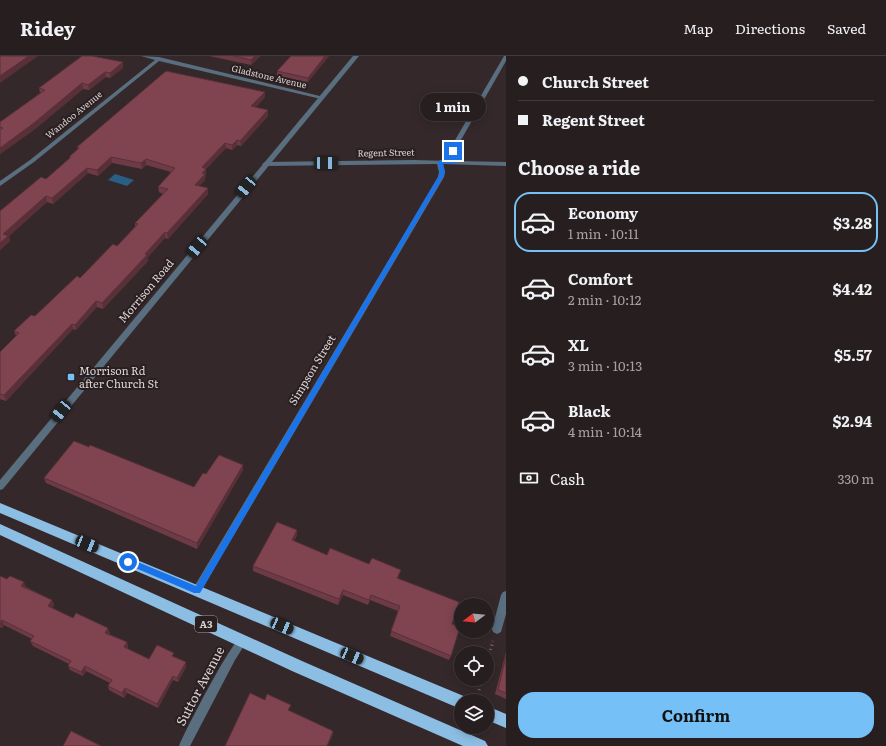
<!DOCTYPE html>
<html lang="en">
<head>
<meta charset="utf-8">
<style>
	body { margin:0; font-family:Literata,serif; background:#332b2d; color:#f1f3f6; height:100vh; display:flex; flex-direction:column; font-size:15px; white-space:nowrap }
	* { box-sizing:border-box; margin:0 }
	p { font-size:13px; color:#a4a2a5 }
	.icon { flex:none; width:22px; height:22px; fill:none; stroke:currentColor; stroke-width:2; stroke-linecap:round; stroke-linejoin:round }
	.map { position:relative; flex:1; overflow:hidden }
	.drawer { display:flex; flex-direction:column; background:#271e20; width:380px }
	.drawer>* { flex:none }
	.hud { display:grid; align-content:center; height:88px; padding:0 12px; background:#271e20 }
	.needle { width:26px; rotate:254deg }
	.buttons { position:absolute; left:454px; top:542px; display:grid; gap:8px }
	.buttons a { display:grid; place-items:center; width:40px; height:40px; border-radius:50%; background:#271e20; box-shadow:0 2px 10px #0003,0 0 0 1px #433c3e; font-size:20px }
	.end { position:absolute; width:18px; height:18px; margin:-9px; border:5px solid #1a73e8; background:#fff; box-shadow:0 0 0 2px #fff }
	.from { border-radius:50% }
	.bubble { position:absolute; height:28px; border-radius:14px; background:#271e20; box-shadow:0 2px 10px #0003,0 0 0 1px #433c3e; font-size:13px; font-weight:700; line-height:28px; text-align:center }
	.car { position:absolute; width:12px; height:24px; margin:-12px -6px; border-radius:5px; box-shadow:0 0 3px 1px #0007; background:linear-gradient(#222 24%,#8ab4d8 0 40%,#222 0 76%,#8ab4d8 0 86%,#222 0) }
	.hud b { display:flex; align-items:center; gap:14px; height:38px; font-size:15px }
	.hud b+b { border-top:1px solid #433c3e }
	.hud i { width:10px; height:10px; background:#f1f3f6 }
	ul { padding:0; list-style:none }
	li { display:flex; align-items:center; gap:12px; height:60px; margin:0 8px 6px; padding:0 4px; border:2px solid transparent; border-radius:16px }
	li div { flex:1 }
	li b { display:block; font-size:15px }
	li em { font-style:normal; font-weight:700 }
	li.on { border-color:#75c0f6 }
	li>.icon { width:36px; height:36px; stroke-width:1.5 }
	h2 { padding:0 12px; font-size:18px; line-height:48px }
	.pay { display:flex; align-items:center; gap:10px; height:44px; padding:0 12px; font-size:15px }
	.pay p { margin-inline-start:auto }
	.button { display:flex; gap:8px; margin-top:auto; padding:8px 12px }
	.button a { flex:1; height:46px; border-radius:16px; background:#75c0f6; color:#111; font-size:16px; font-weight:700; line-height:46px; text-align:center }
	header { display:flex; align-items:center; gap:24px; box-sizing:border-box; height:56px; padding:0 20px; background:#271e20; border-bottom:1px solid #433c3e }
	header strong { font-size:19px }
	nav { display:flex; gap:22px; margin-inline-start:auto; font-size:14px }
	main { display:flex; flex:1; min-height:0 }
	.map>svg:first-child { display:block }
</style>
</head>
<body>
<header>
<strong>Ridey</strong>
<nav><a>Map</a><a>Directions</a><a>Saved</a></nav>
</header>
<main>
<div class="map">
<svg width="506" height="690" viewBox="0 0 506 690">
	<rect width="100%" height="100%" fill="#34282a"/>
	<path fill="#2a5f84" d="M115,118L134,124L127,130L108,124Z"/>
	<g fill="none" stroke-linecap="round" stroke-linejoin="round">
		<g stroke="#7e7476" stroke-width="3" stroke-dasharray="1 3.5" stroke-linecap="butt">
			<path d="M487,607L493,585"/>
			<path d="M479,634L482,623"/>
		</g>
		<g fill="#596e7f" fill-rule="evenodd">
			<path d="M141,0L159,1L324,41L321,43L159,5L34,106L0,130V125L30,104L155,4Z"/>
			<path d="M504,0H506V5L457,91V105L506,106V110L443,108L445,116L444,121L200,537L197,538L194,537L192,534L194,531L438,121L439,116L437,108L265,110L262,108L265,106L414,104L451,105V91Z"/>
			<path d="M506,535V558L501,576L497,578L493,576L492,573L501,539L503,536Z"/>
			<path d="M242,580L246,582L247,585L235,604L190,690H179C185,675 232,584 242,580Z"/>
		</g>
		<path fill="#596e7f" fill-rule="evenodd" d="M353,0H359L3,433L0,434V424Z"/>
		<g fill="#8cbee4" fill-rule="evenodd">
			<path d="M0,447L466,641L468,645H461V653L456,651L0,457Z"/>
			<path d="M0,468L302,605L485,685L488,690H463L292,615L0,479Z"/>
			<path d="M487,650L506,658V672L487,664Z"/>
		</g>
	</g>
	<g fill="#6d3a45">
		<path d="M209,0H260L251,9Z"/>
		<path d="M329,0L307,27L277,20V15Z"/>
		<path d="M123,6V12L110,22L106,21L89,34L83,33L35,73L0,98V66L40,37L39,32Z"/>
		<path d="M265,36V41L256,51L268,60L241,90L237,89L232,94L226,92L206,113L205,124L199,130L208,138L168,183L165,182L147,202L148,205L103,253L97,251L76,274L73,273L6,345L0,343V296L16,280L14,275L35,260L80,222L117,190L135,171V167L163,138L159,136L158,131L171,116L146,109L142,113L112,107L98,120L88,117L53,148L47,146L9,180L10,185L0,194V155L46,123L70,102L69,101L78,94L77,91Z"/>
		<path d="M89,391L194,431L206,418L243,414L197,493L46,427L44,422Z"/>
		<path d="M297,479L294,485L327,499L369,508L399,519L398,522L452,568L451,600L449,604L390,580L398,555L370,544L368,549L343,539L338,549L253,515V510Z"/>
		<path d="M0,520L26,531L52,544L54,549L52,552L73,562L110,577L109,578L127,586L128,591L127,593L149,603L175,601L186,606V611L178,626L173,624L158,652L127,637L124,642L109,634L108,630L110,627L86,615L83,620L70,614L68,610L69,608L33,590L30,585L32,583L4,569L2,572L0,571Z"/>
		<path d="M506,596V643L495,638Z"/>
	</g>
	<g fill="#593038">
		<path d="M29,0H38L0,27V20Z"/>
		<path d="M255,0H260L251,9V4Z"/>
		<path d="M325,0H329L307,27L308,22Z"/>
		<path d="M123,6V12L110,22V17Z"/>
		<path d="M105,16L106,21L89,34L88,29Z"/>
		<path d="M82,27L83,33L35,73L0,98V92Z"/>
		<path d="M265,36V41L251,56V50Z"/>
		<path d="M268,54V60L241,90L240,85Z"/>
		<path d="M237,84V89L232,94V89Z"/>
		<path d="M225,87L226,92L206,113L205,124L195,134V129L202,111Z"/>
		<path d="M111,101L112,107L98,120L97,114Z"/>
		<path d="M146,103V109L142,113L141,107Z"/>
		<path d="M87,112L88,117L53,148L52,142Z"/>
		<path d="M208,132V138L168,183L167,177Z"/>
		<path d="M46,140L47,146L9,180L10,185L0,194V187L3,178Z"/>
		<path d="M165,176V182L147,202L148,205L103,253L102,247L145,198Z"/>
		<path d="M96,245L97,251L76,274L75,269Z"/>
		<path d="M72,268L73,273L6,345L4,339Z"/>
		<path d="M243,409V414L197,493V487Z"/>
		<path d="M297,474V479L291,490L292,484Z"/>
		<path d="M24,526L26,531L23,535L21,530Z"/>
		<path d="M343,534V539L338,549L339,543Z"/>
		<path d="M52,544L54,549L50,555L48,550Z"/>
		<path d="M2,564L4,569L2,572L0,569V566Z"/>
		<path d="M108,572L110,577L107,582L105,577Z"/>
		<path d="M127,586L128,591L125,596L124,591Z"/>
		<path d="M186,606V611L178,626L177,622Z"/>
		<path d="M85,610L86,615L83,620L81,616Z"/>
		<path d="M173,620V624L158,652L157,648Z"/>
		<path d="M125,632L127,637L124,642L122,637Z"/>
		<path d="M333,675V679L328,690H327Z"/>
	</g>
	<g fill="#7f4450" stroke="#593038">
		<path d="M0,0H29L0,20Z"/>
		<path d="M82,0H92L123,6L110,17L105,16L88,29L82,27L34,67L0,92V74L3,72L0,71V66L45,34L39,32Z"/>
		<path d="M234,0H255L251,4Z"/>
		<path d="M291,0H325L308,22L277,15Z"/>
		<path d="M166,15L265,36L251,50L268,54L240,85L237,84L232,89L225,87L202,111L206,113L202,117L205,118L195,129L208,132L167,177L165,176L145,198L147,199L102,247L96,245L75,269L72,268L4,339L0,338V296L19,277L14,275L31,259L35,260L77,220L80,222L113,188L117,190L138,168L135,167L168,133L158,131L175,112L146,103L141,107L111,101L97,114L87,112L52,142L46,140L3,178L8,180L0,187V155L41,121L46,123L71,101H69L79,92L77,91Z"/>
		<path d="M74,385L89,391L90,389L194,431L203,417L206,418L219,399L243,409L197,487L44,422Z"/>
		<path d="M277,466L297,474L292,484L327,499L330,492L369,508L372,502L401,514L397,522L459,546L452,568L460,571L451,600L391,575L400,550L371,539L369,544L343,534L339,543L253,510Z"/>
		<path d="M0,520L7,523L10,520L24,526L21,530L52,544L48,550L73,562L76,557L108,572L105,577L127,586L124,591L149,603L157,589L174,597L172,600L186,606L177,622L173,620L157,648L125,632L122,637L108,630L112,624L85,610L81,616L68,610L71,605L30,585L34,580L2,564L0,566Z"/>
		<path d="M506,600V637L498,634Z"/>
		<path d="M250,637L265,644L267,638L291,649L288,654L333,675L327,690H225Z"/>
		<path d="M71,675L101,690H63Z"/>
	</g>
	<path fill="#1a73e8" d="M453,94L456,95V106L454,108L443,107L445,116L443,121L200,537H194L126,508L124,506L128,502L196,530L438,121L440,116L438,106L440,104L452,105L451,95Z"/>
	<rect fill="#75c0f6" stroke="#2a1f20" stroke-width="1.5" x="67" y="317" width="8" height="8" rx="2"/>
	<g text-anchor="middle" stroke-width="4" stroke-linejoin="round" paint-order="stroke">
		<g font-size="9" fill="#dbd4d5" stroke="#2a1f20">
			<text transform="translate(269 21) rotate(13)" y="3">Gladstone Avenue</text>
			<text transform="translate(74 59) rotate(-39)" y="3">Wandoo Avenue</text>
			<text transform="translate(386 97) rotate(-1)" y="3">Regent Street</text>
		</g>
		<rect fill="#2a1f20" stroke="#a69e9f" stroke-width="1" x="195" y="560" width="22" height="16" rx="3"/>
		<g font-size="10" font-weight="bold" fill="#dbd4d5">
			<text x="206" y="572">A3</text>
		</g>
		<g font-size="11" fill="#dbd4d5" stroke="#2a1f20">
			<text transform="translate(146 235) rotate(-50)" y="4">Morrison Road</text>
			<text transform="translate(312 314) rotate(-59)" y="4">Simpson Street</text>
		</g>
		<g font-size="11" fill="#dbd4d5" stroke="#2a1f20" text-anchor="start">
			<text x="79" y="319">Morrison Rd<tspan x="79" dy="13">after Church St</tspan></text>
		</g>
		<g font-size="13" fill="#dbd4d5" stroke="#2a1f20">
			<text transform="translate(200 630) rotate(-62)" y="5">Suttor Avenue</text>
		</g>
	</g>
</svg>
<div class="buttons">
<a><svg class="needle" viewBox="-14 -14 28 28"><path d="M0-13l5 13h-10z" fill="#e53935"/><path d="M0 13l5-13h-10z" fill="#a4a2a5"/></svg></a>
<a><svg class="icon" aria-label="locate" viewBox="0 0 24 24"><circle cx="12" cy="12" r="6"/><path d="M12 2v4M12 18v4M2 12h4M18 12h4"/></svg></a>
<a><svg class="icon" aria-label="layers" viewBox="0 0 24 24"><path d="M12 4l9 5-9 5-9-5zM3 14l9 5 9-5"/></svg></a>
</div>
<i class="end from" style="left:128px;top:506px"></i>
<i class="end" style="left:453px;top:95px"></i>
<div class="bubble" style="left:420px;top:37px;width:66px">1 min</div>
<i class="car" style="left:326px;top:107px;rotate:90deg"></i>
<i class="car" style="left:246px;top:131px;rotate:219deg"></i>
<i class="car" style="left:197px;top:191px;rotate:220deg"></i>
<i class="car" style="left:61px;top:355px;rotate:219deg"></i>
<i class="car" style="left:87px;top:488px;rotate:112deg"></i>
<i class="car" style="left:282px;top:570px;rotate:113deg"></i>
<i class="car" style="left:352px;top:600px;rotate:113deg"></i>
</div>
<section class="drawer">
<div class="hud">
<b><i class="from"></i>Church Street</b>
<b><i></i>Regent Street</b>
</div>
<h2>Choose a ride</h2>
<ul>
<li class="on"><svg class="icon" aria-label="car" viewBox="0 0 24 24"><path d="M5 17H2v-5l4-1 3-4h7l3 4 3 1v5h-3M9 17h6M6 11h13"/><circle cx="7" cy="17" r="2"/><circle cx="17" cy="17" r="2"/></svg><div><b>Economy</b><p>1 min · 10:11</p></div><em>$3.28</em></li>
<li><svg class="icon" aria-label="car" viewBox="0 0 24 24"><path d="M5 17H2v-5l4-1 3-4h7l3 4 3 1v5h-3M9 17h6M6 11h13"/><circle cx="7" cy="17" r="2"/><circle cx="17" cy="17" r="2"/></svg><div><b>Comfort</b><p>2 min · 10:12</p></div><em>$4.42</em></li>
<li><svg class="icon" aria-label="car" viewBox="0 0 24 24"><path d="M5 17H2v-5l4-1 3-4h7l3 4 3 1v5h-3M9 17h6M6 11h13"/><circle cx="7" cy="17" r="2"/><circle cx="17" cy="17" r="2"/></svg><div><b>XL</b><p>3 min · 10:13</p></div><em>$5.57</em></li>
<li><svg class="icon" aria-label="car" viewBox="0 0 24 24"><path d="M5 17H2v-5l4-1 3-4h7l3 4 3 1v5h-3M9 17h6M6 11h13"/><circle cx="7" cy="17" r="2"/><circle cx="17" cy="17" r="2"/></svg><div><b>Black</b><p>4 min · 10:14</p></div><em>$2.94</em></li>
</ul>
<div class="pay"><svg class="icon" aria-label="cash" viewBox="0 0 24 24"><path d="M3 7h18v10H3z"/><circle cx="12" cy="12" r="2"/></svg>Cash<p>330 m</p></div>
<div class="button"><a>Confirm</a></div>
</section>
</main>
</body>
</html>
